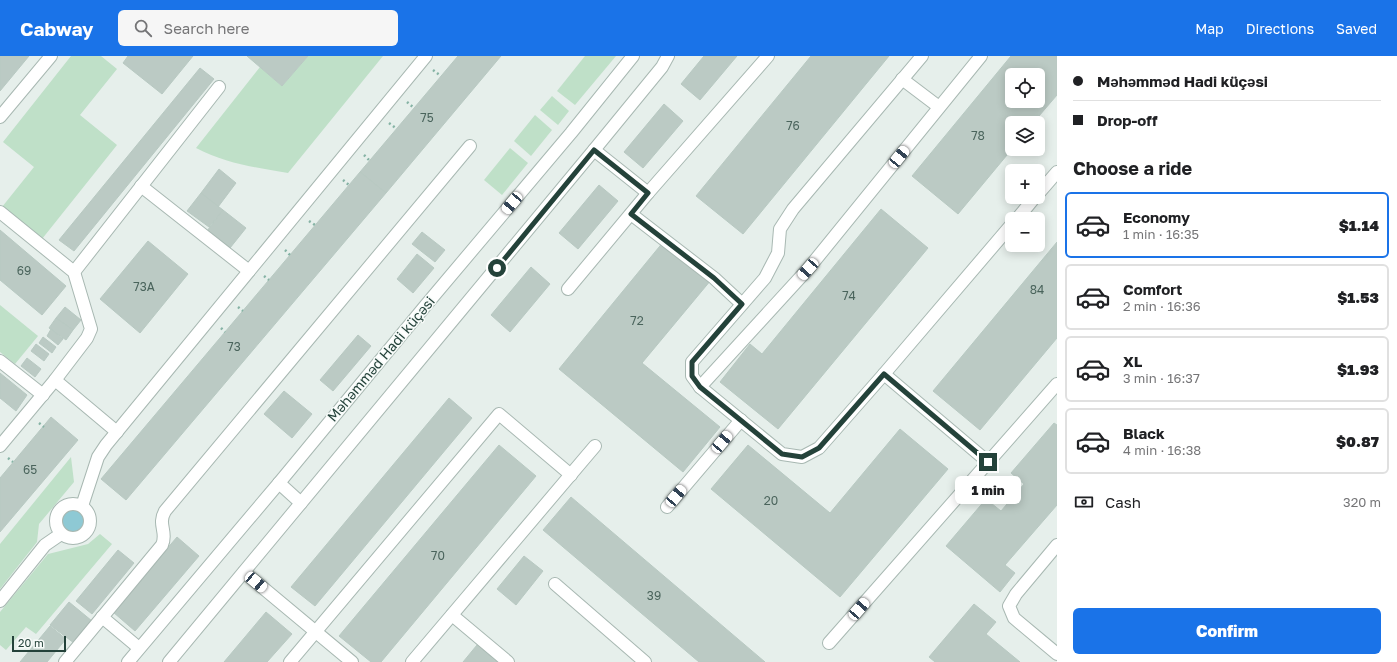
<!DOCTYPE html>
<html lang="en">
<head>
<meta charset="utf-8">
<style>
	body { margin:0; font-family:"Golos Text",sans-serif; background:#f6f6f6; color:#202124; height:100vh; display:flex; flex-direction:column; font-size:15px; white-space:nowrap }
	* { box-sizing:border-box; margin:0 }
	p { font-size:13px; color:#757577 }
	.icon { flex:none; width:22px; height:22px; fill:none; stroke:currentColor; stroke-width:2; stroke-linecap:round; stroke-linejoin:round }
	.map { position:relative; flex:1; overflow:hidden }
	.drawer { display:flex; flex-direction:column; background:#fff; width:340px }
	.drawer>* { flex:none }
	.top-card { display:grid; align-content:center; height:88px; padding:0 16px; background:#fff }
	.tools { position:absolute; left:1005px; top:12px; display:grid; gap:8px }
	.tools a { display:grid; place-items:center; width:40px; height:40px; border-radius:6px; background:#fff; box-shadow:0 2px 10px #0003; font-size:20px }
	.scale { position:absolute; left:12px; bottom:10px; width:54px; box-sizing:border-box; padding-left:4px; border:2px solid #24423a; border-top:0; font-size:11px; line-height:14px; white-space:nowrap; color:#24423a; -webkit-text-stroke:3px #f7fbf9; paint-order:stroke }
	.end { position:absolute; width:18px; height:18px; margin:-9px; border:5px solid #24423a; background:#fff; box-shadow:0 0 0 2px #fff }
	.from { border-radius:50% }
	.bubble { position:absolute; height:28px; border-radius:6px; background:#fff; box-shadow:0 2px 10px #0003; font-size:13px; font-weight:800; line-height:28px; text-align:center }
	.car { position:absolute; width:12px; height:24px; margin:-12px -6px; border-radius:5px; box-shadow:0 0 3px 1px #0007; background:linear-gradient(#fff 24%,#345 0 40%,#fff 0 76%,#345 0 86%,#fff 0) }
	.top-card b { display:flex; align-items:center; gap:14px; height:38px; font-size:15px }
	.top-card b+b { border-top:1px solid #e0e0e0 }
	.top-card i { width:10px; height:10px; background:#202124 }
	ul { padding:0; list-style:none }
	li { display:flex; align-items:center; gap:12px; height:66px; margin:0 8px 6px; padding:0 8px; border:2px solid #e0e0e0; border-radius:6px }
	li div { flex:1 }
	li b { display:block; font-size:15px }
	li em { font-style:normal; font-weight:800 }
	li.selected { border-color:#1a73e8 }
	li>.icon { width:36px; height:36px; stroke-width:1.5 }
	h2 { padding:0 16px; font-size:18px; line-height:48px }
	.pay { display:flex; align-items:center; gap:10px; height:44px; padding:0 16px; font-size:15px }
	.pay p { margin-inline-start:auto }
	.action { display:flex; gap:8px; margin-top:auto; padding:8px 16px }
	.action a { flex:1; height:46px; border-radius:6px; background:#1a73e8; color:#fff; font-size:16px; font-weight:800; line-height:46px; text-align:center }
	header { display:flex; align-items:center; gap:24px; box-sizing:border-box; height:56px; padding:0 20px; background:#1a73e8; color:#fff }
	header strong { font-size:19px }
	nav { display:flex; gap:22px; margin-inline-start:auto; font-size:14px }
	.search { width:280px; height:36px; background:#f6f6f6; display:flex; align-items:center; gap:10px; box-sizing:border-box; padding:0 14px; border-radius:6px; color:#757577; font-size:15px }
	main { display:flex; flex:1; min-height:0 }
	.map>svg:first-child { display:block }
</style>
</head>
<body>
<header>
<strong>Cabway</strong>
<div class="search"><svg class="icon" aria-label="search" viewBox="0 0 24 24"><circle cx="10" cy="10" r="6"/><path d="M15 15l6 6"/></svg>Search here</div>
<nav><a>Map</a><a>Directions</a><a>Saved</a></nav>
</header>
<main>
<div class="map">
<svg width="1057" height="606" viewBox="0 0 1057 606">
	<rect width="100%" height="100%" fill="#e6efeb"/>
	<g fill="#bfe0c8">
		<path d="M71,0H101L117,13L80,59L117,89L42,183L2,151L34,111L3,86Z"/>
		<path d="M308,0H383L288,117C254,111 227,108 196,92L260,11L282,30Z"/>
		<path d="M585,0H616L575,49L557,35Z"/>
		<path d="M552,40L569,55L558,69L540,54Z"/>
		<path d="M535,59L552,74L531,100L514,85Z"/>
		<path d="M510,92L528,107L502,139L484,124Z"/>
		<path d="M0,249L38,280L15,308L0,296Z"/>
		<path d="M71,401L74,426L39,468L37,486L0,533V488Z"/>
		<path d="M100,478L112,488L36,578L26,571L6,594L0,589V556L48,498L88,488Z"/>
	</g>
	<circle fill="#8ec9d4" cx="72" cy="465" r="12"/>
	<g fill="#bbcac4" stroke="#b8c9c2" fill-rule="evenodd">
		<path d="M0,0H29L0,35Z"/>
		<path d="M128,0H193L162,38L123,7Z"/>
		<path d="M247,0H308L282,30Z"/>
		<path d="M458,0H501L386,137L360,116Z"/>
		<path d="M704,0H737L700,44L681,28Z"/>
		<path d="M811,0H889L743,178L696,140Z"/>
		<path d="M1011,0H1057V39L1033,67H1012V93L958,158L912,120ZM1012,19H1038V45H1012Z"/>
		<path d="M200,12L214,23L74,195L59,184Z"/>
		<path d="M664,48L683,65L643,112L624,96Z"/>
		<path d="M219,113L236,127L218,151L201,137Z"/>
		<path d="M360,116L386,137L126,444L101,423Z"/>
		<path d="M599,129L618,145L578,193L559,177Z"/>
		<path d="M201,137L223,154L209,171L187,155Z"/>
		<path d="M881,153L928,192L778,373L720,326L750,288L762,298Z"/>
		<path d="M223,154L246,172L230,192L207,175Z"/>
		<path d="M0,174L66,230L42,259L0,224Z"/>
		<path d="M422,176L445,194L435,206L412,188Z"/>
		<path d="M148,185L188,218L140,277L100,243Z"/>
		<path d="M664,185L711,224L642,307L720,371L683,416L559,313Z"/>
		<path d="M1057,186V282L980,374L933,335Z"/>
		<path d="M417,198L434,212L413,237L397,223Z"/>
		<path d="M531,211L550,228L510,276L491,259Z"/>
		<path d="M65,251L81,264L73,274L56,262Z"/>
		<path d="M56,262L73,274L66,284L49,272Z"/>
		<path d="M51,273L63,283L58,289L47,280Z"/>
		<path d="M358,279L371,290L333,335L320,324Z"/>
		<path d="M43,281L56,291L52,297L39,287Z"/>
		<path d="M36,288L49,298L44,305L31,295Z"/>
		<path d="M27,302L41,313L35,321L21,310Z"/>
		<path d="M0,317L27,339L16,355L0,342Z"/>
		<path d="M284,335L312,358L292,382L264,358Z"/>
		<path d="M449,342L472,362L315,550L291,531Z"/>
		<path d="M51,361L78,384L0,476V422Z"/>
		<path d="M1054,367L1057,369V449L1005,509L1015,517L1000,536L946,490L986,443L1001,455L1024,428L1011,417Z"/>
		<path d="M900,373L948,413L840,541L711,433L748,389L830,457Z"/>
		<path d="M499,389L536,420L381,606H371L339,580Z"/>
		<path d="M571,441L765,606H699L543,474Z"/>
		<path d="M177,481L199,500L135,575L113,556Z"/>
		<path d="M118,494L134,507L92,558L76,545Z"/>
		<path d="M524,500L543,515L516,549L497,533Z"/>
		<path d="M69,546L92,565L74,587L50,569Z"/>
		<path d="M974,548L996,566L986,578L1020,606H935L929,601Z"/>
		<path d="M266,556L292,578L267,606H224Z"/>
		<path d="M50,570L66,583L47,606H20Z"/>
		<path d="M477,589L497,606H463Z"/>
	</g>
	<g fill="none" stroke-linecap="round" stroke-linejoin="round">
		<defs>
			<g id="minor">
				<path d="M922,0L793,153L780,173L778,197L765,222L692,306V320L700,331L782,398L802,401L819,392L884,318L1012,168"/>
				<path d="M902,23L939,51"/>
				<path d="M0,61L51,0"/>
				<path d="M594,94L648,137"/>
				<path d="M141,130L249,215"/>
				<path d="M1038,138L1057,116"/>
				<path d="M0,156L74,216L91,273L87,282L55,324L0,390"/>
				<path d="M631,158L714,222L742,248"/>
				<path d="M1017,163L1035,141"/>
				<path d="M74,216L219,31"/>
				<path d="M568,233L648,137L768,0"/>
				<path d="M0,305L43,339"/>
				<path d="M884,318L988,406"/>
				<path d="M55,324L117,376"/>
				<path d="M700,331L808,213L981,0"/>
				<path d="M279,427L301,447"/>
				<circle cx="73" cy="465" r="17"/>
				<path d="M82,450L98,401L106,389L426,0"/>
				<path d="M667,451L741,364"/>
				<path d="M1057,489L1016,538L1009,550L1014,562L1057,598"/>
				<path d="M244,516L352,606"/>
				<path d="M555,528L645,606"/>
				<path d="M0,545L45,489L61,478"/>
				<path d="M452,559L508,606"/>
				<path d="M102,561L139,592"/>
				<path d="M829,587L1057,328"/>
				<path d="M65,606L162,489C168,476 157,469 165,455L470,90"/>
				<path d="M128,606L279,427L426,249L571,77L633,0"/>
				<path d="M169,606L594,94L662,11L668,0"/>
				<path d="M290,606L499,358L571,419"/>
				<path d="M412,606L595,390"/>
			</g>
		</defs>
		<use href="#minor" stroke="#a8b8b2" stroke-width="14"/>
		<g stroke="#86b3a5" stroke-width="2.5" stroke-dasharray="2 3" stroke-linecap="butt">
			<path d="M433,14L441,20"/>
			<path d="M407,46L414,52"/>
			<path d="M389,67L397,73"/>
			<path d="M364,99L370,105"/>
			<path d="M343,124L349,129"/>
			<path d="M309,165L315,169"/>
			<path d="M285,194L290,199"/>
			<path d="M264,220L269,224"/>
			<path d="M238,251L243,255"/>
			<path d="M221,272L225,276"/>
			<path d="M39,367L44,371"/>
			<path d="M8,402L13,406"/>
		</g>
		<use href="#minor" stroke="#fff" stroke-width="12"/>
	</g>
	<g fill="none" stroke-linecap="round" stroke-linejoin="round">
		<path stroke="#24423a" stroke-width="5" d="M497,212L594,94L648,137L631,158L714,222L742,248L692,306V320L700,331L782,398L802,401L819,392L884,318L988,406"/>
	</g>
	<g text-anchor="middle" stroke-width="3" stroke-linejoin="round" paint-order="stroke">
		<g font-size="12" fill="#4a645c">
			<text x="427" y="66">75</text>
			<text x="793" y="74">76</text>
			<text x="978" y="84">78</text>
			<text x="24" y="219">69</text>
			<text x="144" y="235">73A</text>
			<text x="1037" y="238">84</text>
			<text x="849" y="244">74</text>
			<text x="637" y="269">72</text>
			<text x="234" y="295">73</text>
			<text x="30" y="418">65</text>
			<text x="771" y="449">20</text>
			<text x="438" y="504">70</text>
			<text x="654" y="544">39</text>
		</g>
		<g font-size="14" fill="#24423a" stroke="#f7fbf9">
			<text transform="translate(381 303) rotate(-50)" y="5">Məhəmməd Hadi küçəsi</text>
		</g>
	</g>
</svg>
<div class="tools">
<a><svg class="icon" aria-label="locate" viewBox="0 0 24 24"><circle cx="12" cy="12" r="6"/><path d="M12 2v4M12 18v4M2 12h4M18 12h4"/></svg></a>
<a><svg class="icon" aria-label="layers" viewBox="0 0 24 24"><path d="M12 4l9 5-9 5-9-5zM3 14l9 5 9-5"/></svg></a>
<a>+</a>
<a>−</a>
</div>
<div class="scale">20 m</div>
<i class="end from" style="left:497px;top:212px"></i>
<i class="end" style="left:988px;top:406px"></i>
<div class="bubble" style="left:955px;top:420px;width:66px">1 min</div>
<i class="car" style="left:899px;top:101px;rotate:39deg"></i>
<i class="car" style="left:512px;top:147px;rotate:220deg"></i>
<i class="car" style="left:808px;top:213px;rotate:222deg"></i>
<i class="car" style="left:722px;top:386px;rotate:40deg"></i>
<i class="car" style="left:676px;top:440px;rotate:40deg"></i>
<i class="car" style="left:256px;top:526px;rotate:130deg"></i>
<i class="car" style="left:859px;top:553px;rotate:41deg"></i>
</div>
<section class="drawer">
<div class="top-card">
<b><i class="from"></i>Məhəmməd Hadi küçəsi</b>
<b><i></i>Drop-off</b>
</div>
<h2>Choose a ride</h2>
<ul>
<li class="selected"><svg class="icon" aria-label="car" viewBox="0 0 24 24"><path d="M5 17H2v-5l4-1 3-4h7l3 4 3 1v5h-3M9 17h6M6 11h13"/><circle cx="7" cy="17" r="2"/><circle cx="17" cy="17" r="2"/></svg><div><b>Economy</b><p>1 min · 16:35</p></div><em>$1.14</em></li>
<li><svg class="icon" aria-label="car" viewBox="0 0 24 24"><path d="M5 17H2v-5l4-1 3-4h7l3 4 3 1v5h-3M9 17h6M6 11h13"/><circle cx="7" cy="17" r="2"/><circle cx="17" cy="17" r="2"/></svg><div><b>Comfort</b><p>2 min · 16:36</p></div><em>$1.53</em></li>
<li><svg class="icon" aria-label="car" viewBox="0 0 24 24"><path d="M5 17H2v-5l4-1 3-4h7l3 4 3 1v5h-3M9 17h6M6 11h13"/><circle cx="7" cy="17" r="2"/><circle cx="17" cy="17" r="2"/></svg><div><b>XL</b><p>3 min · 16:37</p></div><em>$1.93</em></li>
<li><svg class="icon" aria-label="car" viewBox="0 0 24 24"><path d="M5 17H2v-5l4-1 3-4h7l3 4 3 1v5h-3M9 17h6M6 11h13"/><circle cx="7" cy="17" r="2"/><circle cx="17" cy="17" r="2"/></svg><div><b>Black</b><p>4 min · 16:38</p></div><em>$0.87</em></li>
</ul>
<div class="pay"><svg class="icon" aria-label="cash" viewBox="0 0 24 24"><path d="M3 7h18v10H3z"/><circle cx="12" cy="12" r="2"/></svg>Cash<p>320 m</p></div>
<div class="action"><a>Confirm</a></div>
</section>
</main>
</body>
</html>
